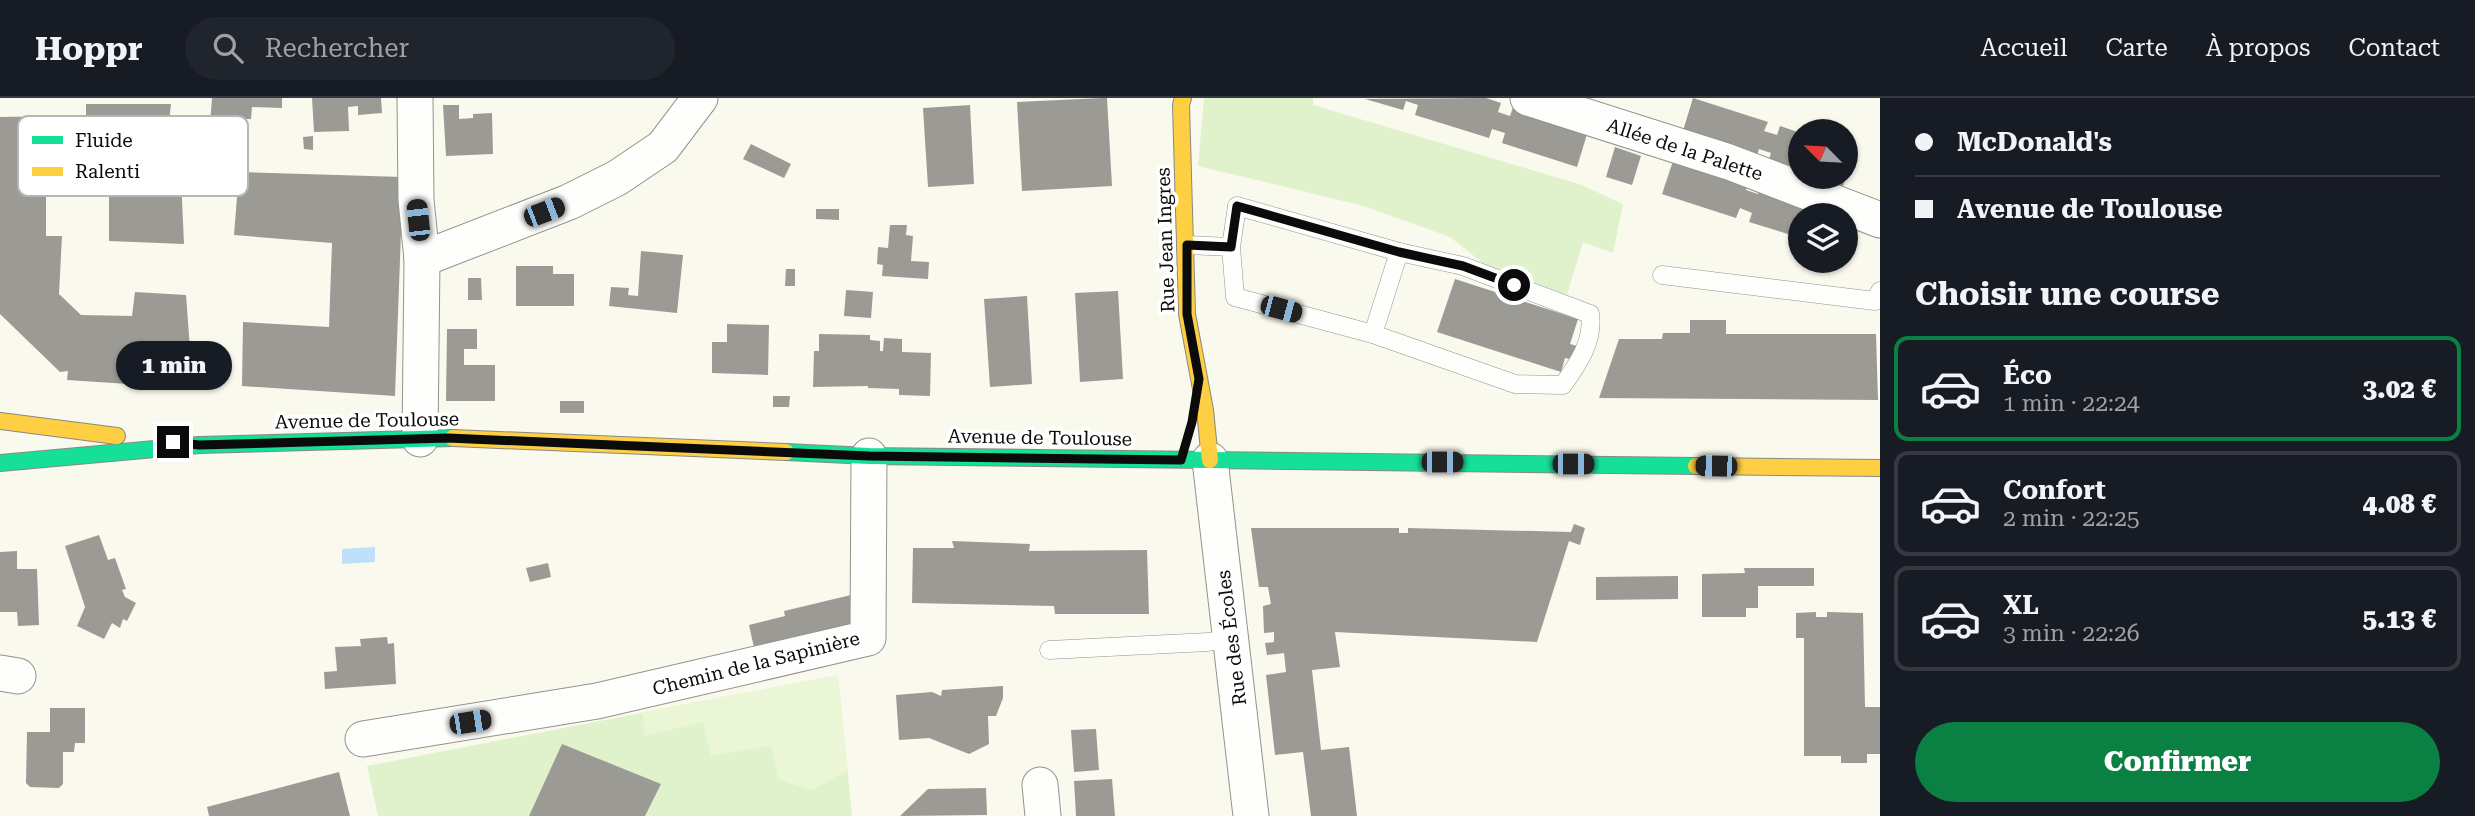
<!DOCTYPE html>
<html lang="fr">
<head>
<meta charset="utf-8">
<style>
	body { margin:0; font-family:"Roboto Serif",serif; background:#20242c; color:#f1f3f6; height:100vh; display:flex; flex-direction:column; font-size:26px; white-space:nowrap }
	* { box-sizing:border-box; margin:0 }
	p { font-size:23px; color:#9ea1a6 }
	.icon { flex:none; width:38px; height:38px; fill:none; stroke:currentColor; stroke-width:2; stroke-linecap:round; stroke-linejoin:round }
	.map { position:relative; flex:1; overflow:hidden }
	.drawer { display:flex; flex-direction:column; background:#171b24; width:595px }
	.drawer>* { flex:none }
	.top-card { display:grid; align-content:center; height:154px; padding:0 35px; background:#171b24 }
	.needle { width:46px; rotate:294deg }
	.buttons { position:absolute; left:1788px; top:21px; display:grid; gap:14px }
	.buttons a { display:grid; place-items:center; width:70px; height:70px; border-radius:50%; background:#171b24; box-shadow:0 2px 5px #0004; font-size:35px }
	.end { position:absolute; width:32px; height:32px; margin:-16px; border:9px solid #0b0b0b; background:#fff; box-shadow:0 0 0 4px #fff }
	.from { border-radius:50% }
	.bubble { position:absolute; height:49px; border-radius:24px; background:#171b24; box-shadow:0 2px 5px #0004; font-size:23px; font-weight:800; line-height:49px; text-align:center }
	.car { position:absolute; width:21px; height:42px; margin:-21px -10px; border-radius:9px; box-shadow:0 0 5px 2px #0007; background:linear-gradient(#222 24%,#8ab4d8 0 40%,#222 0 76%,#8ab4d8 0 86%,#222 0) }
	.top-card b { display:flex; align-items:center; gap:24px; height:66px; font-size:26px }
	.top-card b+b { border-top:2px solid #363941 }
	.top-card i { width:18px; height:18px; background:#f1f3f6 }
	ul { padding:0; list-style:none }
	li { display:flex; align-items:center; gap:21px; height:105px; margin:0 14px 10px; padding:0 21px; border:4px solid #363941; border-radius:14px }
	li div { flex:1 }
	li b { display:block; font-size:26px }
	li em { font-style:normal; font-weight:800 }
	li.selected { border-color:#0b8043 }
	li>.icon { width:63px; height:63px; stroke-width:1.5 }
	h2 { padding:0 35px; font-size:32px; line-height:84px }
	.cta { display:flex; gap:14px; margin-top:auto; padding:14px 35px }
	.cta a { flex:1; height:80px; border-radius:42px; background:#0b8043; color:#fff; font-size:28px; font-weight:800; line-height:80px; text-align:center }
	header { display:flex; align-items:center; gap:42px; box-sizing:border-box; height:98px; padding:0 35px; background:#171b24; border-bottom:2px solid #363941 }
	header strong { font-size:33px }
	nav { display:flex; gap:38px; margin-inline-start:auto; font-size:24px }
	.search { width:490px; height:63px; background:#20242c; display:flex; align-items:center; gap:18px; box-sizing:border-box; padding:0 24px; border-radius:38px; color:#9ea1a6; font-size:26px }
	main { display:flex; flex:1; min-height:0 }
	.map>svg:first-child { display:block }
</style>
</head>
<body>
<header>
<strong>Hoppr</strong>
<div class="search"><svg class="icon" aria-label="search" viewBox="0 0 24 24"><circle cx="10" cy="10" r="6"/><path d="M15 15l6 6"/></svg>Rechercher</div>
<nav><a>Accueil</a><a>Carte</a><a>À propos</a><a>Contact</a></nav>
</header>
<main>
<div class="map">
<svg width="1880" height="718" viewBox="0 0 1880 718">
	<rect width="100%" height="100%" fill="#faf9ee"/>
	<g fill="#dff2cb">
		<path d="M1204,0H1313V7L1579,86L1623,106L1613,155L1583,144L1567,197L1487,168L1450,139L1364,108L1198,68Z"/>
		<path d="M838,577L852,718H378L367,668Z"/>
	</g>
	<path fill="#eaf6d5" d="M838,577L848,672L813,692L779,682L771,648L711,658L703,624L645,638L642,614Z"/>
	<path fill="#c0dff8" d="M375,449V464L342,466V451Z"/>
	<g fill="#9c9a94">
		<path d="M212,0H282V10L252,9L251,21H233L232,27L210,26Z"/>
		<path d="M312,0H381L382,15L358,17V8L348,9L349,33L314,34Z"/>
		<path d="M1102,0H1107L1112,88L1022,93L1017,4Z"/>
		<path d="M1486,0L1501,5L1498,14L1510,18L1513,9L1588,33L1577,69L1502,45L1505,35L1492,31L1489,40L1415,17L1418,7L1406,3L1403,12L1365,1Z"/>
		<path d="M1693,0L1768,24L1764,33L1777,37L1780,28L1801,35V74L1768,64L1771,55L1759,51L1756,60L1682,36Z"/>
		<path d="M86,6H171L168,34H179L184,146L109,143V97H116L113,73H86Z"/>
		<path d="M443,7H459V21L473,20V16L492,15L493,56L446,58Z"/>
		<path d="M970,7L974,86L928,89L923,10Z"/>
		<path d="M57,18L58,66L46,67V138H62L59,196L81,217L132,218L135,194L186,197L192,278L158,280L159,288L67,282L68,273L60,274L0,216V19Z"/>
		<path d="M313,38V52L304,51L303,39Z"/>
		<path d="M751,46L791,66L784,80L743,61Z"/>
		<path d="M1615,49L1641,58L1632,87L1606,79Z"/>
		<path d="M1846,49L1854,52L1847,75H1846Z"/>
		<path d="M1674,60L1748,84L1746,92L1758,96L1760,88L1833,117H1801V140L1749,124L1752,115L1740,110L1736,120L1662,96Z"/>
		<path d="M239,74L403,79L395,298L242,288L243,224L329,229L332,145L234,137Z"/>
		<path d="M1817,79H1846L1843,88Z"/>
		<path d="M816,111H839V122L816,121Z"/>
		<path d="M890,127H907L906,137L913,138L911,163L929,164L928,181L882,178L883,167L877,166L878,149L888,150Z"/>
		<path d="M641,153L683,157L677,215L609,208L611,189L629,190L628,197L638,198Z"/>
		<path d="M516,168H553V176H574V208H516Z"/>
		<path d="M786,171H795V188H785Z"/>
		<path d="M468,180H481L482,202H468Z"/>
		<path d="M1455,181L1578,221L1570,246L1577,248L1570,261L1565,260L1561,274L1437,234Z"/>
		<path d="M846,192L873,194L871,220L844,218Z"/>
		<path d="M1118,193L1123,281L1080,284L1075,195Z"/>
		<path d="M1027,198L1032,286L990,289L984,201Z"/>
		<path d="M1690,222H1726V236H1876L1878,302L1599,300L1619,241H1662L1663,235H1690Z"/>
		<path d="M727,226L769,227L768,277L712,275V244H727Z"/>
		<path d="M447,231H477V251H464V267H495V303H446Z"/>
		<path d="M819,236L870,237V242L880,243V253H883L884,240L902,241V254L931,255L930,298L899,297V291L868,290V288L813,289L814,253H819Z"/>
		<path d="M773,298H790L789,309H773Z"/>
		<rect x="560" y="303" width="24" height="12"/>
		<path d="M1574,426L1585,430L1580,447L1569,443L1537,544L1335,534L1340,569L1312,572L1321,652L1349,649L1357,718H1311L1303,654L1275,657L1266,577L1286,574L1284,555L1267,557L1265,545L1274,544V534L1264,535L1263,508L1271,506L1268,489H1259L1251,430H1399V435H1408V430L1571,434Z"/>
		<path d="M99,437L108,462L115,460L126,491L122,492L125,499L136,505L127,523L123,521L120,530L112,525L104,541L77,528L85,509L65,448Z"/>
		<path d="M952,443L1030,446L1029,453L1147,452L1149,516H1055L1054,508L912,505L913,450H954Z"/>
		<path d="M17,453V471H37L39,527L18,528L17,514H0V454Z"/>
		<path d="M548,465L551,479L530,484L526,470Z"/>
		<path d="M1744,470H1814V488H1758V510H1746V519H1702V476L1745,475Z"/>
		<path d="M1678,478V501L1596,502V479Z"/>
		<path d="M851,497L853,526L755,554L749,527L785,518L784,513Z"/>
		<path d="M1816,514V519H1827V514L1863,515L1865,609H1880V656H1867V665H1841V658H1804V540H1796V515Z"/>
		<path d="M387,539L388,546L394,545L396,586L325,591L324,574L337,573L335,549L361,548L360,541Z"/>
		<path d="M1003,588V600L996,618H988L989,646L969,656L929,640L899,642L896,597L932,594L941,598L942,592Z"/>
		<path d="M50,610H85V645H75L74,654H63V686L59,690L30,689L26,685L27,634H50Z"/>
		<path d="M1096,631L1099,672L1074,674L1071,632Z"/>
		<path d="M562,646L661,686L645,718H529Z"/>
		<path d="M339,674L350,718H209L207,709Z"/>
		<path d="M1112,681L1115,718H1076L1074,683Z"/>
		<path d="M986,690L987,717L900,718L928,691Z"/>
	</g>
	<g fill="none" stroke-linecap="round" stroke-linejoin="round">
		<defs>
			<g id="lane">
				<path d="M1187,147L1231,149L1235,199L1373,236L1515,286L1563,287C1578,266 1594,243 1590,216L1463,168L1399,154L1237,108L1231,149"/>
				<path d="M1662,177L1875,203L1880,193"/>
				<path d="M1373,236L1399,154"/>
				<path d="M1049,552L1208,544L1231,540"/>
			</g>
			<g id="street">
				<path d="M415,0L416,102L422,161L420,341"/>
				<path d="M1528,0L1729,64L1880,122"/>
				<path d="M422,161L569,104L617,80L663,49L700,0"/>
				<path d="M1210,362L1251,718"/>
				<path d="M0,575L18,578"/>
				<path d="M363,641L597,603L868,540L869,358"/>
				<path d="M1040,687L1043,718"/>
			</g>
			<g id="fast">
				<path d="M786,354L869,358L1696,368"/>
				<path d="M0,365L199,347L453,340"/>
			</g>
			<g id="slow">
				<path d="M1183,0L1181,7L1187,216L1205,312L1210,362"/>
				<path d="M0,323L117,338"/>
				<path d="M453,340L786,354"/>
				<path d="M1696,368L1880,370"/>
			</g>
		</defs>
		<use href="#lane" stroke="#93928d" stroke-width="19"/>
		<use href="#street" stroke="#93928d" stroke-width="37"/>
		<use href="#fast" stroke="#898984" stroke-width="18"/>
		<use href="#slow" stroke="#898984" stroke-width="18"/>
		<use href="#lane" stroke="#fefefc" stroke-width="18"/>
		<use href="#street" stroke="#fefefc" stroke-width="35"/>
		<use href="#fast" stroke="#16e098" stroke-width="16"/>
		<use href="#slow" stroke="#ffcf43" stroke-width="16"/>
	</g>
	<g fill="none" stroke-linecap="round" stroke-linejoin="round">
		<path stroke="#0b0b0b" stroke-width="9" d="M173,344L199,347L448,340L869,358L1181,362L1192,324L1199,281L1187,216V147L1231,149L1237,108L1399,154L1463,168L1514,187"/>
	</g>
	<g text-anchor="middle" stroke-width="7" stroke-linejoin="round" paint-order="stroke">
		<g font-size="19" fill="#0b0b0b" stroke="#fff">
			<text transform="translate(1685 51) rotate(18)" y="7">Allée de la Palette</text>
			<text transform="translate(1165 142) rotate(-92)" y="7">Rue Jean Ingres</text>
			<text transform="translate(367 322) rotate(-1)" y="7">Avenue de Toulouse</text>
			<text transform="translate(1040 339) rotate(1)" y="7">Avenue de Toulouse</text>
			<text transform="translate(1231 540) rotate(-97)" y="7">Rue des Écoles</text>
			<text transform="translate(756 565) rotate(-14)" y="7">Chemin de la Sapinière</text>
		</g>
	</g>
	<rect x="18" y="18" width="230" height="80" rx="10" fill="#fff" stroke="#b6b6b6" stroke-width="2"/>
	<rect x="32" y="38" width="31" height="8" fill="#16e098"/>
	<rect x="32" y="69" width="31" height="9" fill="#ffcf43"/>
	<g font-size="19" fill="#0b0b0b">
		<text x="75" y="49">Fluide</text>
		<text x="75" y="80">Ralenti</text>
	</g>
</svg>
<div class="buttons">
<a><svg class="needle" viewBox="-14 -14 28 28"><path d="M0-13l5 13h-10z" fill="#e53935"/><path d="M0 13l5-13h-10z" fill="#9ea1a6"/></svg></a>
<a><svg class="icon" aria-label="layers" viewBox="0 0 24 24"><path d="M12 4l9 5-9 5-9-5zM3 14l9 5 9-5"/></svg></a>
</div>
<i class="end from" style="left:1514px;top:187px"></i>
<i class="end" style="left:173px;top:344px"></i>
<div class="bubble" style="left:116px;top:243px;width:116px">1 min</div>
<i class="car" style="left:544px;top:114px;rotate:69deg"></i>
<i class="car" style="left:418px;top:122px;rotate:354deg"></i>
<i class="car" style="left:1281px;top:211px;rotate:105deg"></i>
<i class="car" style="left:1442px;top:364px;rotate:90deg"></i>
<i class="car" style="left:1573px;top:366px;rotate:90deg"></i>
<i class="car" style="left:1716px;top:368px;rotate:271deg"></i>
<i class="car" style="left:470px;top:624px;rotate:81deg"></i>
</div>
<section class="drawer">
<div class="top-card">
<b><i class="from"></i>McDonald's</b>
<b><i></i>Avenue de Toulouse</b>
</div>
<h2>Choisir une course</h2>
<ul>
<li class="selected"><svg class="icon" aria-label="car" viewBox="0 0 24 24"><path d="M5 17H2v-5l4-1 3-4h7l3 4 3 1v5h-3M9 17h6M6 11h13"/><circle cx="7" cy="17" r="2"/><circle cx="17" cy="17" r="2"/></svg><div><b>Éco</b><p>1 min · 22:24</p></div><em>3.02 €</em></li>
<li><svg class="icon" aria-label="car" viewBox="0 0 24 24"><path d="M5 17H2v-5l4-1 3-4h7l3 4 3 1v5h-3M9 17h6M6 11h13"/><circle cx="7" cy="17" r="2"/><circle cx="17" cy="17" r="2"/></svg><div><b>Confort</b><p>2 min · 22:25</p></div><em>4.08 €</em></li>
<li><svg class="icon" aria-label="car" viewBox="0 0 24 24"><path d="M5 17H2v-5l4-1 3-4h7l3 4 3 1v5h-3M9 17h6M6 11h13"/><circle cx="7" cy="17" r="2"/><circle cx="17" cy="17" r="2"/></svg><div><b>XL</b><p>3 min · 22:26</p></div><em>5.13 €</em></li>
</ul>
<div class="cta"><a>Confirmer</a></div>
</section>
</main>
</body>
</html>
